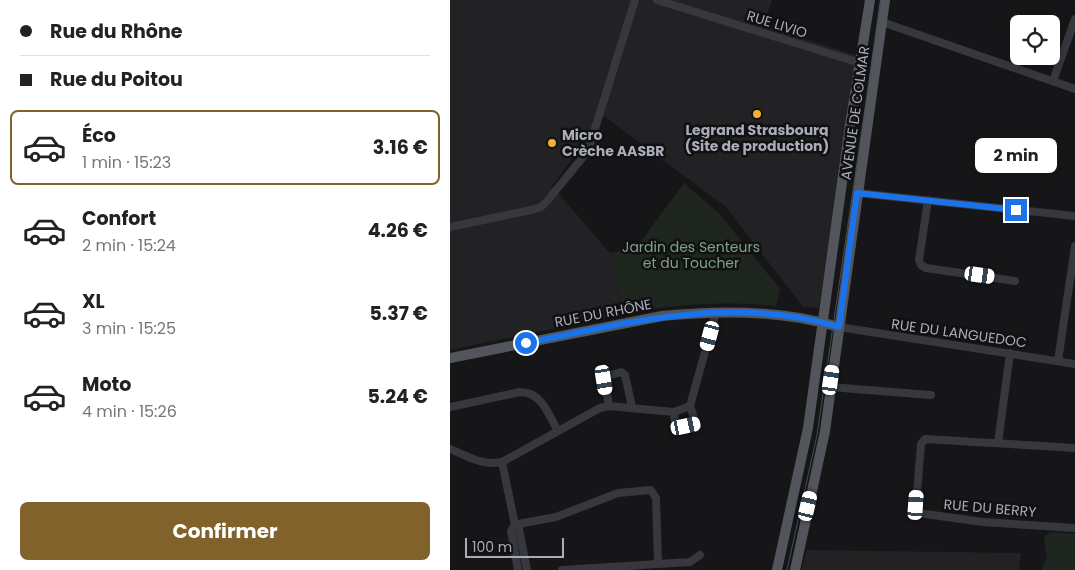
<!DOCTYPE html>
<html lang="fr">
<head>
<meta charset="utf-8">
<style>
	body { margin:0; font-family:Poppins,sans-serif; background:#f6f6f6; color:#222; height:100vh; display:flex; flex-direction:column; font-size:19px; white-space:nowrap }
	* { box-sizing:border-box; margin:0 }
	p { font-size:16px; color:#767676 }
	.icon { flex:none; width:28px; height:28px; fill:none; stroke:currentColor; stroke-width:2; stroke-linecap:round; stroke-linejoin:round }
	.map { position:relative; flex:1; overflow:hidden }
	.side { display:flex; flex-direction:column; background:#fff; width:450px }
	.side>* { flex:none }
	.top-card { display:grid; align-content:center; height:110px; padding:0 20px; background:#fff }
	.controls { position:absolute; left:560px; top:15px; display:grid; gap:10px }
	.controls a { display:grid; place-items:center; width:50px; height:50px; border-radius:8px; background:#fff; box-shadow:0 2px 12px #0003; font-size:25px }
	.scale { position:absolute; left:15px; bottom:12px; width:99px; box-sizing:border-box; padding-left:5px; border:2px solid #a8adb8; border-top:0; font-size:14px; line-height:18px; white-space:nowrap; color:#a8adb8; -webkit-text-stroke:4px #111113; paint-order:stroke }
	.end { position:absolute; width:22px; height:22px; margin:-11px; border:6px solid #1a73e8; background:#fff; box-shadow:0 0 0 2px #fff }
	.from { border-radius:50% }
	.bubble { position:absolute; height:35px; border-radius:8px; background:#fff; box-shadow:0 2px 12px #0003; font-size:16px; font-weight:700; line-height:35px; text-align:center }
	.car { position:absolute; width:15px; height:30px; margin:-15px -8px; border-radius:6px; box-shadow:0 0 4px 1px #0007; background:linear-gradient(#fff 24%,#345 0 40%,#fff 0 76%,#345 0 86%,#fff 0) }
	.top-card b { display:flex; align-items:center; gap:18px; height:48px; font-size:19px }
	.top-card b+b { border-top:1px solid #e0e0e0 }
	.top-card i { width:12px; height:12px; background:#222 }
	ul { padding:0; list-style:none }
	li { display:flex; align-items:center; gap:15px; height:75px; margin:0 10px 8px; padding:0 10px; border:2px solid transparent; border-radius:8px }
	li div { flex:1 }
	li b { display:block; font-size:19px }
	li em { font-style:normal; font-weight:700 }
	li.active { border-color:#80622a }
	li>.icon { width:45px; height:45px; stroke-width:1.5 }
	.primary-button { display:flex; gap:10px; margin-top:auto; padding:10px 20px }
	.primary-button a { flex:1; height:58px; border-radius:8px; background:#80622a; color:#fff; font-size:20px; font-weight:700; line-height:58px; text-align:center }
	main { display:flex; flex:1; min-height:0 }
	.map>svg:first-child { display:block }
</style>
</head>
<body>
<main>
<section class="side">
<div class="top-card">
<b><i class="from"></i>Rue du Rhône</b>
<b><i></i>Rue du Poitou</b>
</div>
<ul>
<li class="active"><svg class="icon" aria-label="car" viewBox="0 0 24 24"><path d="M5 17H2v-5l4-1 3-4h7l3 4 3 1v5h-3M9 17h6M6 11h13"/><circle cx="7" cy="17" r="2"/><circle cx="17" cy="17" r="2"/></svg><div><b>Éco</b><p>1 min · 15:23</p></div><em>3.16 €</em></li>
<li><svg class="icon" aria-label="car" viewBox="0 0 24 24"><path d="M5 17H2v-5l4-1 3-4h7l3 4 3 1v5h-3M9 17h6M6 11h13"/><circle cx="7" cy="17" r="2"/><circle cx="17" cy="17" r="2"/></svg><div><b>Confort</b><p>2 min · 15:24</p></div><em>4.26 €</em></li>
<li><svg class="icon" aria-label="car" viewBox="0 0 24 24"><path d="M5 17H2v-5l4-1 3-4h7l3 4 3 1v5h-3M9 17h6M6 11h13"/><circle cx="7" cy="17" r="2"/><circle cx="17" cy="17" r="2"/></svg><div><b>XL</b><p>3 min · 15:25</p></div><em>5.37 €</em></li>
<li><svg class="icon" aria-label="car" viewBox="0 0 24 24"><path d="M5 17H2v-5l4-1 3-4h7l3 4 3 1v5h-3M9 17h6M6 11h13"/><circle cx="7" cy="17" r="2"/><circle cx="17" cy="17" r="2"/></svg><div><b>Moto</b><p>4 min · 15:26</p></div><em>5.24 €</em></li>
</ul>
<div class="primary-button"><a>Confirmer</a></div>
</section>
<div class="map">
<svg width="625" height="570" viewBox="0 0 625 570">
	<rect width="100%" height="100%" fill="#161618"/>
	<g fill="#222225">
		<path d="M0,0H322L314,26L408,56L369,308L353,307L276,207L154,116L102,186L160,253L173,314L0,350Z"/>
		<path d="M357,550L571,553L569,570H351Z"/>
	</g>
	<g fill="#1e261f">
		<path d="M234,183L269,213L330,289L326,306C274,301 224,304 173,314L160,253L186,248Z"/>
		<path d="M600,532L625,534V570H591L597,558L594,537Z"/>
	</g>
	<g fill="none" stroke-linecap="round" stroke-linejoin="round">
		<g stroke="#37383d" stroke-width="8">
			<path d="M207,0L410,63"/>
			<path d="M432,22L625,89"/>
			<path d="M603,81L625,19"/>
			<path d="M407,193L625,216"/>
			<path d="M478,200L469,260L471,265L476,268L565,281"/>
			<path d="M0,227L81,210L91,207L98,200L138,151L185,0"/>
			<path d="M389,327L625,364"/>
			<path d="M608,361L625,246"/>
			<path d="M380,387L481,395"/>
			<path d="M159,406L154,377L171,372L175,375L182,407"/>
			<path d="M0,407L70,392C92,392 98,414 108,431"/>
			<path d="M224,412L225,428L246,424L240,406"/>
			<path d="M548,443L560,353"/>
			<path d="M625,448L475,439L471,444L466,505L470,513L475,514L533,522L625,528"/>
			<path d="M0,449C17,456 33,466 52,462L150,408L159,406L224,412L240,406L266,312"/>
			<path d="M52,462L65,525"/>
			<path d="M68,524L106,517L168,493L201,490L206,498L208,562"/>
			<path d="M68,570L61,531L65,525L68,524L77,570"/>
			<path d="M112,570L240,562L250,555"/>
		</g>
		<g stroke="#53555c" stroke-width="10">
			<path d="M0,358L212,316C270,310 333,310 389,327"/>
			<path d="M327,570L358,428L400,125L420,0"/>
			<path d="M345,570L375,431L435,0"/>
		</g>
		<path stroke="#4a4c52" stroke-width="1" d="M337,570L367,435L431,0"/>
	</g>
	<g fill="none" stroke-linecap="round" stroke-linejoin="round">
		<path stroke="#1a73e8" stroke-width="6" d="M76,343C182,322 282,295 389,327L407,193L566,210"/>
	</g>
	<g fill="#f2b134" stroke="#111113" stroke-width="2">
		<circle cx="307" cy="114" r="5"/>
		<circle cx="102" cy="143" r="5"/>
	</g>
	<g text-anchor="middle" stroke-width="5" stroke-linejoin="round" paint-order="stroke">
		<g font-size="14" fill="#a8adb8" stroke="#111113">
			<text transform="translate(327 24) rotate(17)" y="5">RUE LIVIO</text>
			<text transform="translate(405 113) rotate(-82)" y="5">AVENUE DE COLMAR</text>
			<text transform="translate(153 313) rotate(-11)" y="5">RUE DU RHÔNE</text>
			<text transform="translate(509 333) rotate(8)" y="5">RUE DU LANGUEDOC</text>
			<text transform="translate(540 508) rotate(5)" y="5">RUE DU BERRY</text>
		</g>
		<g font-size="14" font-weight="bold" fill="#a8adb8" stroke="#111113">
			<text x="307" y="135">Legrand Strasbourg<tspan x="307" dy="16">(Site de production)</tspan></text>
			<text x="112" y="140" text-anchor="start">Micro<tspan x="112" dy="16">Crèche AASBR</tspan></text>
		</g>
		<g font-size="14" fill="#7fa381" stroke="#111113">
			<text x="241" y="252">Jardin des Senteurs<tspan x="241" dy="16">et du Toucher</tspan></text>
		</g>
	</g>
</svg>
<div class="controls">
<a><svg class="icon" aria-label="locate" viewBox="0 0 24 24"><circle cx="12" cy="12" r="6"/><path d="M12 2v4M12 18v4M2 12h4M18 12h4"/></svg></a>
</div>
<div class="scale">100 m</div>
<i class="end from" style="left:76px;top:343px"></i>
<i class="end" style="left:566px;top:210px"></i>
<div class="bubble" style="left:525px;top:138px;width:82px">2 min</div>
<i class="car" style="left:530px;top:275px;rotate:98deg"></i>
<i class="car" style="left:260px;top:336px;rotate:195deg"></i>
<i class="car" style="left:154px;top:380px;rotate:171deg"></i>
<i class="car" style="left:381px;top:380px;rotate:8deg"></i>
<i class="car" style="left:236px;top:426px;rotate:78deg"></i>
<i class="car" style="left:466px;top:505px;rotate:4deg"></i>
<i class="car" style="left:358px;top:506px;rotate:13deg"></i>
</div>
</main>
</body>
</html>
